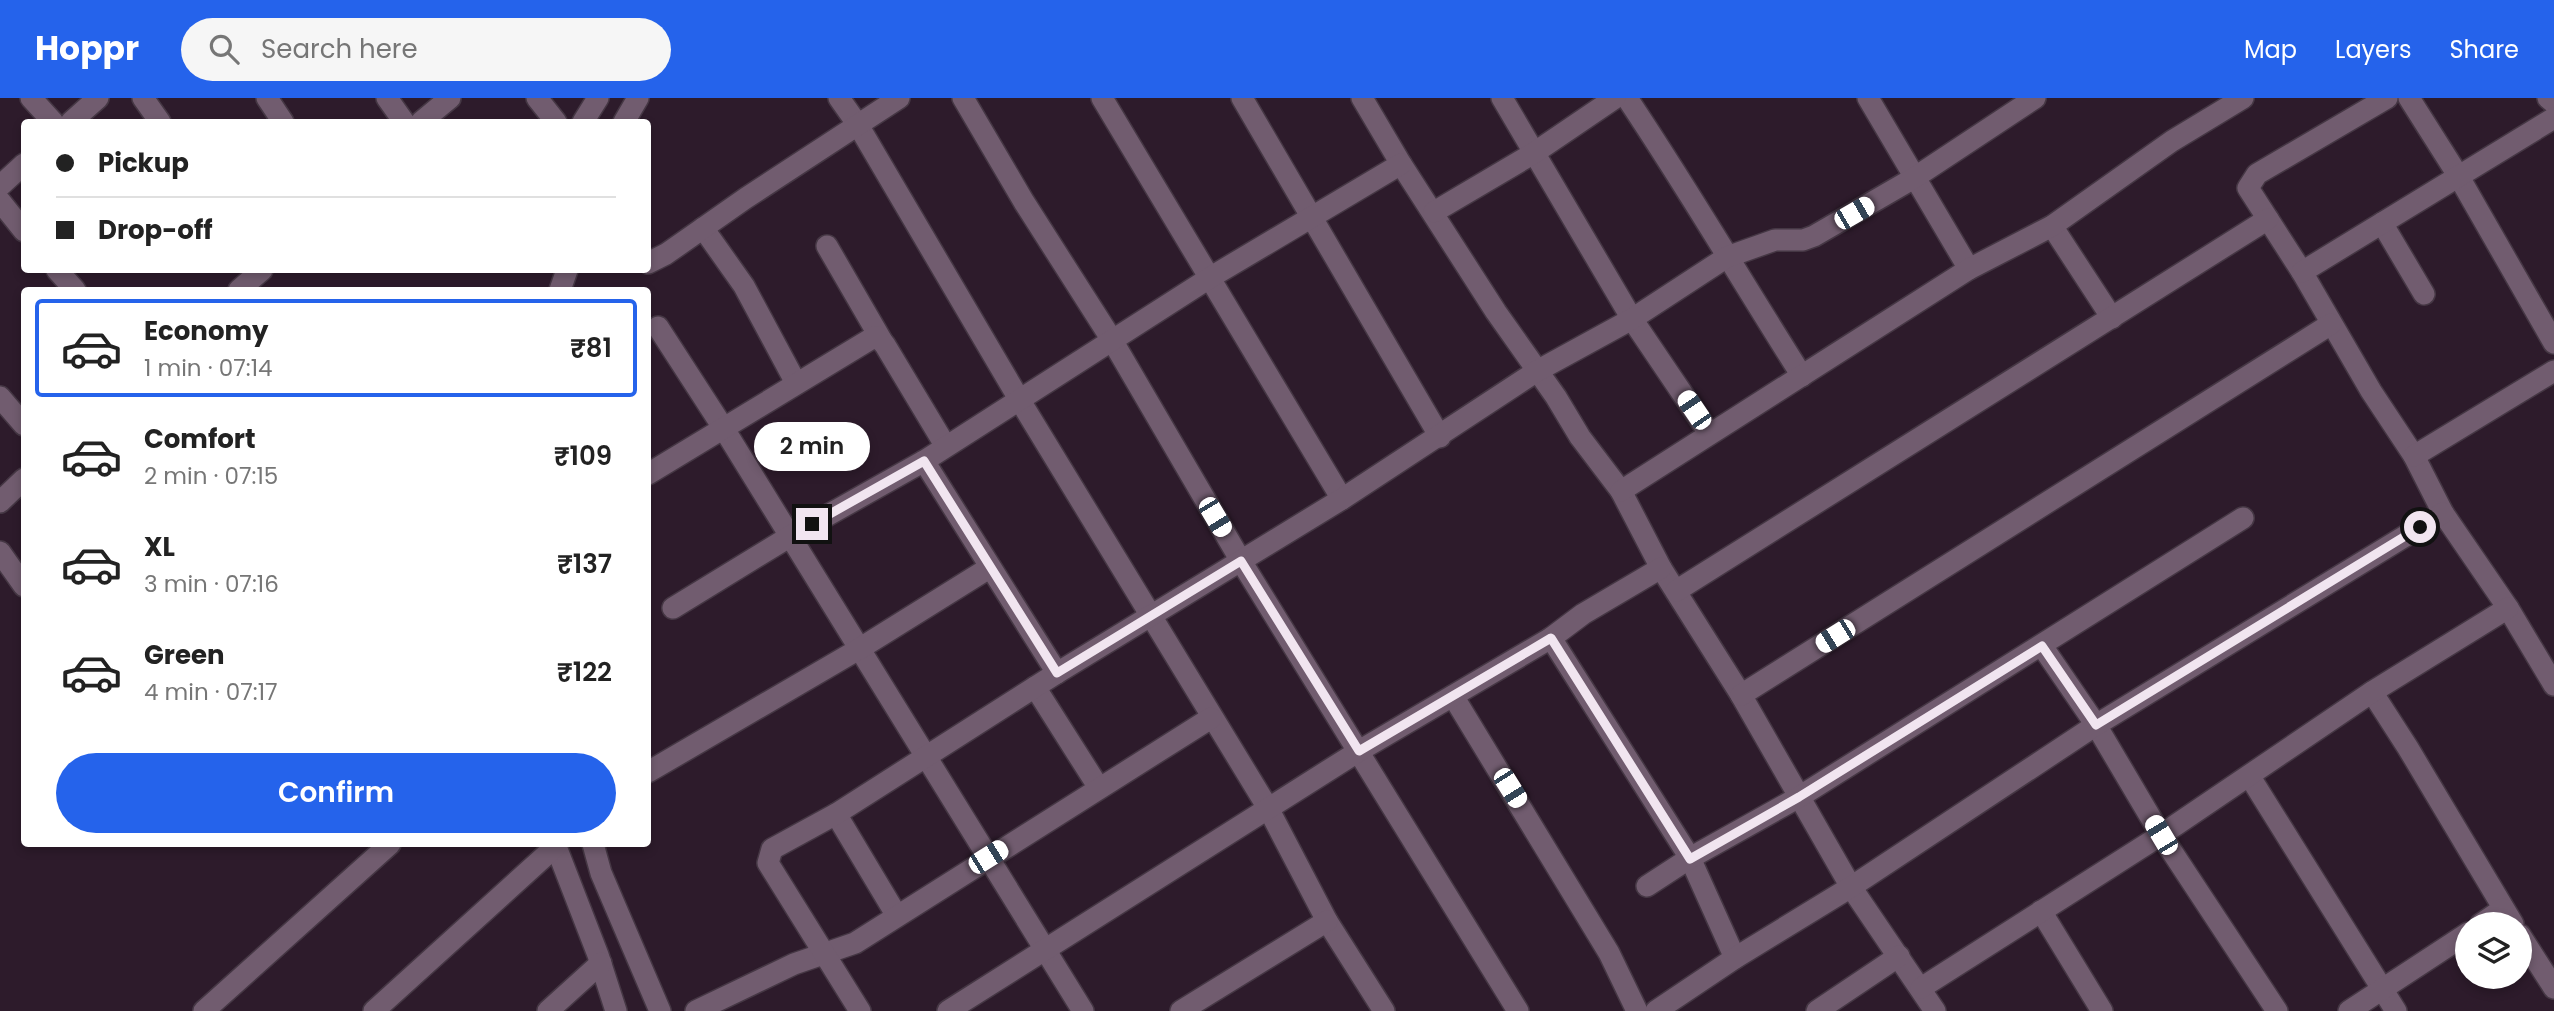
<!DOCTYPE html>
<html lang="en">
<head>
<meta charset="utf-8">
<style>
	body { margin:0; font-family:Poppins,sans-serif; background:#f6f6f6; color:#222; height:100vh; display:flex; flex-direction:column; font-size:26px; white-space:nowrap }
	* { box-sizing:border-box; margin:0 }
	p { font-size:23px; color:#767676 }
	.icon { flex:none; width:38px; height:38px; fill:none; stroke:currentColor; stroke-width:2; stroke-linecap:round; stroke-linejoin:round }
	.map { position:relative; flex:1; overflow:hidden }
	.details { position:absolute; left:21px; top:189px; width:630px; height:560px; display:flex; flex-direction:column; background:#fff; border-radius:7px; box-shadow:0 4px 10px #0003 }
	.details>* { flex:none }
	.top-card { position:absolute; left:21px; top:21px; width:630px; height:154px; border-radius:7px; box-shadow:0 4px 10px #0003; display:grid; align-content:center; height:154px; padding:0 35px; background:#fff }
	.tools { position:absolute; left:2455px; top:814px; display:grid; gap:14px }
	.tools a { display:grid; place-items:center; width:77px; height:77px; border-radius:50%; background:#fff; box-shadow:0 4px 10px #0003; font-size:35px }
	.end { position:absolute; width:32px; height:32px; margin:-16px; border:9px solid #f1e5f0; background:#111; box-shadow:0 0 0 4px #111 }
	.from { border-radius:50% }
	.bubble { position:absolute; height:49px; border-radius:24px; background:#fff; box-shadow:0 4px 10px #0003; font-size:23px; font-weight:600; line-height:49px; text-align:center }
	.car { position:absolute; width:21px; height:42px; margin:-21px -10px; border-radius:9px; box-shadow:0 0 5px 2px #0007; background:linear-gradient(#fff 24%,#345 0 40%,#fff 0 76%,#345 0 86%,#fff 0) }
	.top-card b { display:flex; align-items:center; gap:24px; height:66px; font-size:26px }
	.top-card b+b { border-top:2px solid #e0e0e0 }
	.top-card i { width:18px; height:18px; background:#222 }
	ul { padding:12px 0 0; list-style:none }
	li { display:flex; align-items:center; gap:21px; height:98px; margin:0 14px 10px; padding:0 21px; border:4px solid transparent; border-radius:7px }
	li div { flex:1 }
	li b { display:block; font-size:26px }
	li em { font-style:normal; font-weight:600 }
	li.on { border-color:#2563eb }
	li>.icon { width:63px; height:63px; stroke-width:1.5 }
	.primary-button { display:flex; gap:14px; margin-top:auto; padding:14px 35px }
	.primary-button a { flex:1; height:80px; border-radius:42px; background:#2563eb; color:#fff; font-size:28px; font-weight:600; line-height:80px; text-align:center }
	header { display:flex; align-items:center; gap:42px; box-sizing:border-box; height:98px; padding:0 35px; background:#2563eb; color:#fff }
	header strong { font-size:33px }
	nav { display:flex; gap:38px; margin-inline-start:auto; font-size:24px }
	.search { width:490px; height:63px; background:#f6f6f6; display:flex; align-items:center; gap:18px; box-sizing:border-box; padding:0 24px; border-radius:38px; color:#767676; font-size:26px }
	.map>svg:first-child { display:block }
</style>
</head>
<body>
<header>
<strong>Hoppr</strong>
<div class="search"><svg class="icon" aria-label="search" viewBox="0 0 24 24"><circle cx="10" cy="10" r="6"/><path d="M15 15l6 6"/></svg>Search here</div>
<nav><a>Map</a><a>Layers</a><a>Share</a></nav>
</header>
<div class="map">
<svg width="2554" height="913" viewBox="0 0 2554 913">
	<rect width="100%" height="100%" fill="#2d1b2b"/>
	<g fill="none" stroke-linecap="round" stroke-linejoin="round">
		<defs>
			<g id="street">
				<path d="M31,0L53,24"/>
				<path d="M143,0L160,24"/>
				<path d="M267,0L283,24"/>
				<path d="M387,0L404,24"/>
				<path d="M537,0L556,24"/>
				<path d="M839,0L858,27L1019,301L1268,710L1327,823L1384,913"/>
				<path d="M963,0L1024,104L1112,242L1241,463L1518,913"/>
				<path d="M1102,0L1342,401"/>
				<path d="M1242,0L1440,339"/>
				<path d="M1362,0L1401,66L1496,214L1556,299L1580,339L1621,393L1661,470L1741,597L1851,789L1935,913"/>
				<path d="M1502,0L1632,221L1709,335"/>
				<path d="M1627,0C1688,91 1743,185 1802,278"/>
				<path d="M1868,0L1969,171"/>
				<path d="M2387,0L2257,76L2248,90L2302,174L2371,293L2414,358L2443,415L2508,510L2554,587"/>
				<path d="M2409,0L2459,79L2554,245"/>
				<path d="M2548,0L2554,5"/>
				<path d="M71,24L98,0"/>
				<path d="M421,24L450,0"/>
				<path d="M583,24L598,0"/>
				<path d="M624,24L638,0"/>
				<path d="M0,88L24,66"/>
				<path d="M0,103L24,133"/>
				<path d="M1434,114L1534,55L1615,0"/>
				<path d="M2382,125L2424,196"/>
				<path d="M2052,128L2112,220"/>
				<path d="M703,130L744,188L796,285"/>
				<path d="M827,148L882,243"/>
				<path d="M648,165L666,156L746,100L899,0"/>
				<path d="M57,172L75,192"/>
				<path d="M2302,174L2554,20"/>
				<path d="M239,192L262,172"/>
				<path d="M560,192L567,172"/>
				<path d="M658,229L724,331L1083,913"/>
				<path d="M0,299L24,327"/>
				<path d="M2414,358L2554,273"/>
				<path d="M924,363L1057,575"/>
				<path d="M648,376L874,239H878L885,247L945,347"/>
				<path d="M1621,393L1969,171L2052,128L2172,43L2243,0"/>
				<path d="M0,404L24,381"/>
				<path d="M0,454L24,488"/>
				<path d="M1676,493L2268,121"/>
				<path d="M673,510L789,439L924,363L1211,179L1401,66"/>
				<path d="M1551,540L1690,760L1735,860"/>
				<path d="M2042,548L2096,627L2161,737L2277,913"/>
				<path d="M1035,589L1099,690"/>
				<path d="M2372,594L2408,650L2513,826"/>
				<path d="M1741,597L2331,226"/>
				<path d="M1453,598L1609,855L1637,913"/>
				<path d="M648,674L859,551L989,470"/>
				<path d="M2250,679L2396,913"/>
				<path d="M836,716L897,818"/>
				<path d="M555,746L598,857L616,913"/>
				<path d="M593,746L601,775L660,913"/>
				<path d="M1647,788L1690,760L1799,699L2243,420"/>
				<path d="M2041,813L2102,913"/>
				<path d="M2481,826L2503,811"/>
				<path d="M2520,837L2554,890"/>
				<path d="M1921,890L2161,737L2372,594L2508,510"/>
				<path d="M204,913L390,746"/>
				<path d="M374,913L556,748"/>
				<path d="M548,913L601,865"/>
				<path d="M696,913L794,866L855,845L1211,620"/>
				<path d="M860,913L768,765L772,751L836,716L1057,575L1342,401L1537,273L1632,221L1727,159L1775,142H1803L1814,138L1914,80L2035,0"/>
				<path d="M948,913L1359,653L1551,540L1583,516L1661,470"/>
				<path d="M1181,913L1327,823"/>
				<path d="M1656,913L1735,860L1851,789L2096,627L2443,415"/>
				<path d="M1817,913L1899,858"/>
				<path d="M2349,913L2468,835"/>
			</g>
		</defs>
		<use href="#street" stroke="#453744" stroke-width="24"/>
		<use href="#street" stroke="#715c6f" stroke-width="21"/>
	</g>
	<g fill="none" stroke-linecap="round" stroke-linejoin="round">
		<path stroke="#f1e5f0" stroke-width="9" d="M812,426L924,363L1057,575L1241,463L1359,653L1551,540L1690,761L1799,699L2042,548L2096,627L2420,429"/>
	</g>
</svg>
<div class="tools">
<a><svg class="icon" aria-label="layers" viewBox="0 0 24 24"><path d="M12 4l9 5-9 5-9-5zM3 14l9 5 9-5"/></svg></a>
</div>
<i class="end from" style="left:2420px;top:429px"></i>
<i class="end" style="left:812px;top:426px"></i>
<div class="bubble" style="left:754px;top:324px;width:116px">2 min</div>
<i class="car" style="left:1854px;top:115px;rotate:60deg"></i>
<i class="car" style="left:1694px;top:312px;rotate:326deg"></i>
<i class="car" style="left:1215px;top:419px;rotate:149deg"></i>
<i class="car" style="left:1835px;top:538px;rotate:238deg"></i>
<i class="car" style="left:1510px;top:690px;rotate:148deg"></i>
<i class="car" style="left:2161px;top:737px;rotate:329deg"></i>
<i class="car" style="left:988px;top:759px;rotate:58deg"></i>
<div class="top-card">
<b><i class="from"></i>Pickup</b>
<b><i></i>Drop-off</b>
</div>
<section class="details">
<ul>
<li class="on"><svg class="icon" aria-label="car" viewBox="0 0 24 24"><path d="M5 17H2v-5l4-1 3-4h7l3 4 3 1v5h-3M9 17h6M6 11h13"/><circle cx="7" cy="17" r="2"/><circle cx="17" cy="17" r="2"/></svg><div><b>Economy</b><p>1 min · 07:14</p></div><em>₹81</em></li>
<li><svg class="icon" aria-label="car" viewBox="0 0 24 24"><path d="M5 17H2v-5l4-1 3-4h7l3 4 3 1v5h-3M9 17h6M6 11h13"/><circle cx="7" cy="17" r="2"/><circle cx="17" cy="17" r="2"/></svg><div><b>Comfort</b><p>2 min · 07:15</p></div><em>₹109</em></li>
<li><svg class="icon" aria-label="car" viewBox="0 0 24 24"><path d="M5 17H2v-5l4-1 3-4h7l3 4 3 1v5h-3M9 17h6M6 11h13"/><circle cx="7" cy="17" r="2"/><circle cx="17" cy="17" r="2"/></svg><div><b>XL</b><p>3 min · 07:16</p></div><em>₹137</em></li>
<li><svg class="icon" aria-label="car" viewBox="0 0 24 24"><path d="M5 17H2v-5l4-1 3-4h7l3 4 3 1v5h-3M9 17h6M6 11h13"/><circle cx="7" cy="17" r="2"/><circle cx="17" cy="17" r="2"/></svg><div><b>Green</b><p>4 min · 07:17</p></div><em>₹122</em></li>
</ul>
<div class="primary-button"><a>Confirm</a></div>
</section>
</div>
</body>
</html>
